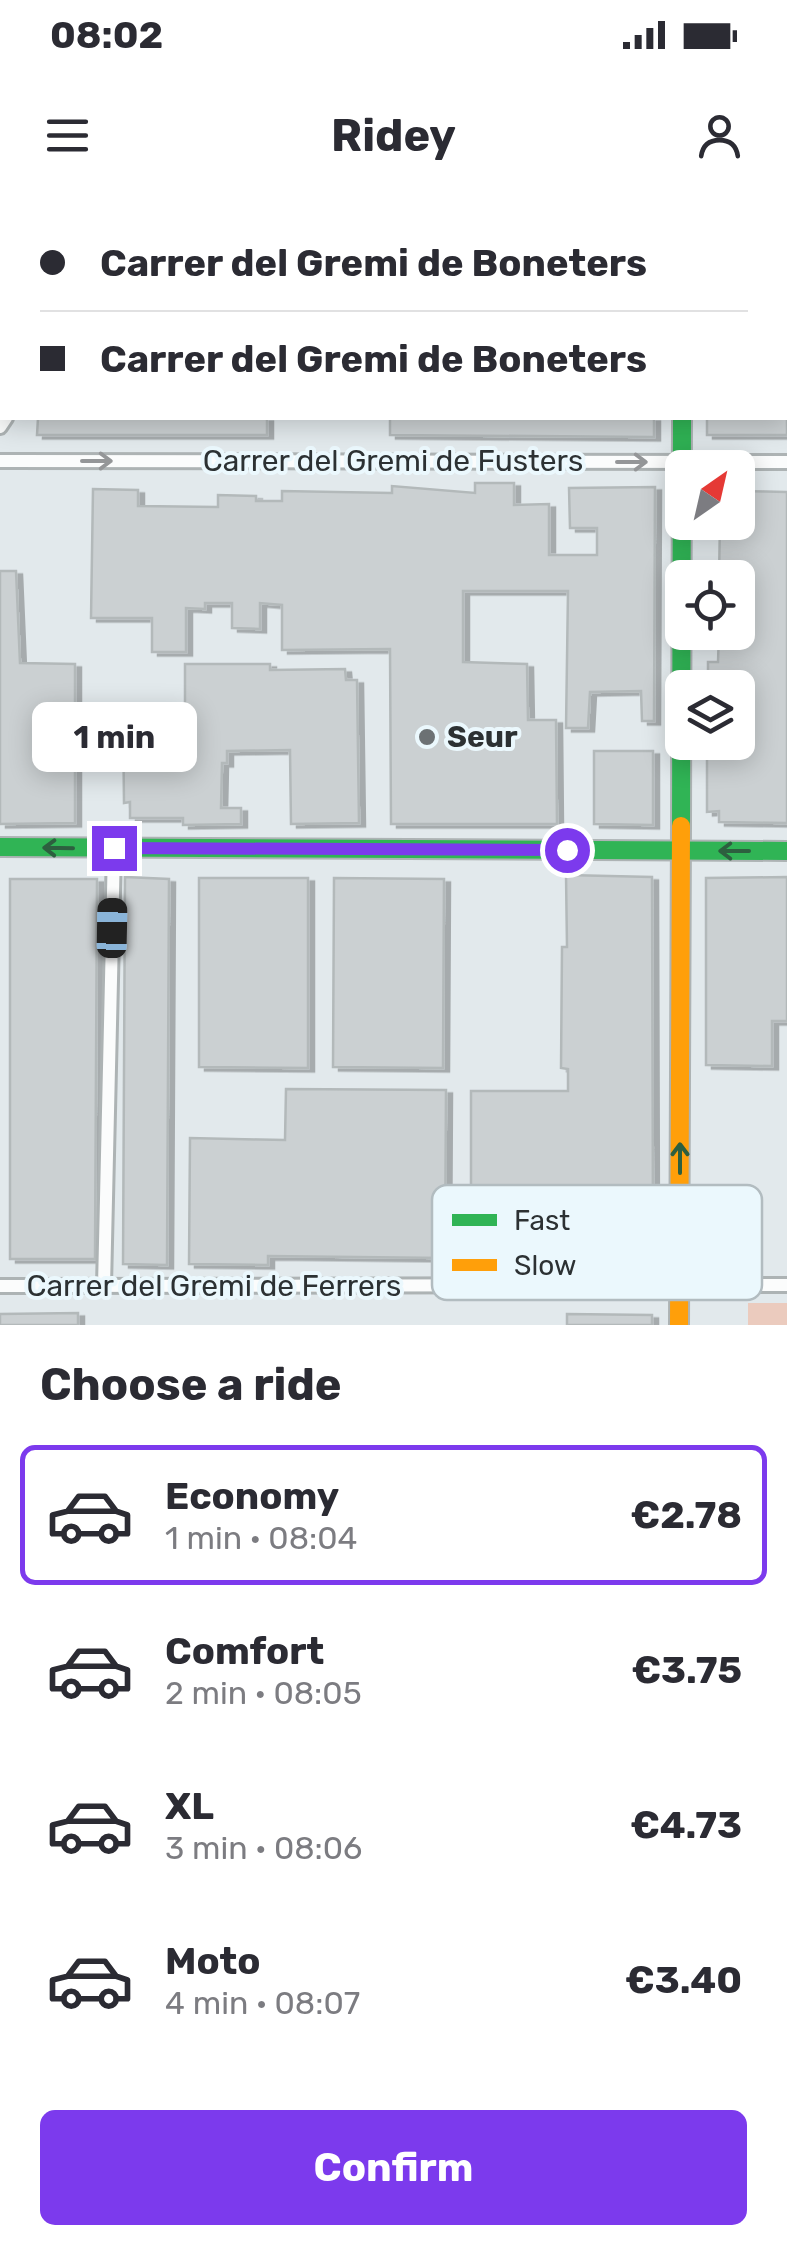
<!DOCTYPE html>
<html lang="en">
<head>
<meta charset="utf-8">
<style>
	body { margin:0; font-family:Rubik,sans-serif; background:#f7f7f7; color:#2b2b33; height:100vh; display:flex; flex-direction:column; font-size:38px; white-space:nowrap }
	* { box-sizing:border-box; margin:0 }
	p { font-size:32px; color:#7c7c81 }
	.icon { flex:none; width:55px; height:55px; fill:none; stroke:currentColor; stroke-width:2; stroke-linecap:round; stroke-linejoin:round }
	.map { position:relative; height:1125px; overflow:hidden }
	.side { display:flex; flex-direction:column; background:#fff; flex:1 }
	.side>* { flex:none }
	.banner { position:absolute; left:0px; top:0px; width:788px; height:220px; box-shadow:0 5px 25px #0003; display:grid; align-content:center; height:220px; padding:0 40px; background:#fff }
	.needle { width:65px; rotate:34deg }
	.controls { position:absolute; left:665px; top:250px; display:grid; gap:20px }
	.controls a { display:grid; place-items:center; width:90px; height:90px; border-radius:15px; background:#fff; box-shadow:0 5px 25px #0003; font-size:50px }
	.end { position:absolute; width:45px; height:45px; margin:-22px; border:12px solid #7c3aed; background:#fff; box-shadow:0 0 0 5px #fff }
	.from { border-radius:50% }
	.bubble { position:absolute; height:70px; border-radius:15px; background:#fff; box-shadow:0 5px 25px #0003; font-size:32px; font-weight:700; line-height:70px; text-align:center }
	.car { position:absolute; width:30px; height:60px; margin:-30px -15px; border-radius:12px; box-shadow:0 0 8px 2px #0007; background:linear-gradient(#222 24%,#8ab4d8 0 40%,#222 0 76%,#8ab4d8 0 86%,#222 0) }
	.banner b { display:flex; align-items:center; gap:35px; height:95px; font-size:38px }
	.banner b+b { border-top:2px solid #e1e1e2 }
	.banner i { width:25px; height:25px; background:#2b2b33 }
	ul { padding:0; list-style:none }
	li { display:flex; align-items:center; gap:30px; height:140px; margin:0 20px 15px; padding:0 20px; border:5px solid transparent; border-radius:15px }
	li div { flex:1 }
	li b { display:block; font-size:38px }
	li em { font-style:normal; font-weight:700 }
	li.on { border-color:#7c3aed }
	li>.icon { width:90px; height:90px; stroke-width:1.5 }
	h2 { padding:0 40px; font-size:45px; line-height:120px }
	.cta { display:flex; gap:20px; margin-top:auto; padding:20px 40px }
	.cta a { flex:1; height:115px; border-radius:15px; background:#7c3aed; color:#fff; font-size:40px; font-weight:700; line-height:115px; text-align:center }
	.status { display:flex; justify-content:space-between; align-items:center; height:70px; padding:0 50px; background:#fff; direction:ltr }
	.status svg { height:28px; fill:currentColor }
	header { display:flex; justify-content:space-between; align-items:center; height:130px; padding:0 40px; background:#fff; font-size:45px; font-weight:700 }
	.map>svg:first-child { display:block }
</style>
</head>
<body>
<div class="status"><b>08:02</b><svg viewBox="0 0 49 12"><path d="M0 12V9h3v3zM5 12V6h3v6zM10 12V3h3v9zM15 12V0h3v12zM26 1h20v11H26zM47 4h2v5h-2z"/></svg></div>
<header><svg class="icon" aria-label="menu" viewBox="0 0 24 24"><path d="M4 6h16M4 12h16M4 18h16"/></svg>Ridey<svg class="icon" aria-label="person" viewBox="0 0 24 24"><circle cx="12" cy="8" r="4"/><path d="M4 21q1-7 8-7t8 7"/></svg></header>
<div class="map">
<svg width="787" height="1125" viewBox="0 0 787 1125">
	<defs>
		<filter id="shadow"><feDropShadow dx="6" dy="3.5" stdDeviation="0" flood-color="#0004"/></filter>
	</defs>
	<rect width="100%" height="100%" fill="#e2e9ec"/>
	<rect fill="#ebcbbe" x="748" y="1103" width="39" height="22"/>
	<g fill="#cbd0d2" stroke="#b3b9ba" stroke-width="2.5" filter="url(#shadow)">
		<path d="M38,218H267V235H37Z"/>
		<path d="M390,218H654V237L390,235Z"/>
		<rect x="707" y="218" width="80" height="17"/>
		<path d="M475,283H514V305L549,304V355H597V328H570L569,288L655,287L654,521H642L641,491L590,492L588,528H566L568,391H463V462L527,464L528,520H556L557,624H391L390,449L282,450V405L260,403V429L232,428V403H205V409L186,408V452H152V418H91L93,289L138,290V306L218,307V295L256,296V301H282V291L392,293V286L475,293Z"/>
		<path d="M738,291L787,292V623L719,622V611L707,612V542H738V488H708V462H718L719,432H738V378H719L720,322H738Z"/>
		<path d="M0,371H16L20,463L75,464V623L0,624Z"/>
		<path d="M185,464H270V470L345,469L346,480H357L359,623L291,624L290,550L227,551V563H222L221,608H241V624L183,625V618H130V602L124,603L123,515H185Z"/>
		<path d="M594,551H653V625L594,624Z"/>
		<path d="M566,675L652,677L653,1032H565V993H471V891H568V869L561,868L562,747H567Z"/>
		<path d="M125,677L169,679L167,1065L123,1064Z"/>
		<path d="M787,677V821H772V866L706,865V678Z"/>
		<path d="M199,678H308V868L199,867Z"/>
		<path d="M334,678L444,679L443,868L333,867Z"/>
		<path d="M10,679H97L95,1059H10Z"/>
		<path d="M286,889L446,890L445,1058L268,1056V1065L189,1064L190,938L285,940Z"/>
		<path d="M78,1113V1125H0V1114Z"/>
		<path d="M567,1114L652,1115V1125H567Z"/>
	</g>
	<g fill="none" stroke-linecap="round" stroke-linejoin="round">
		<defs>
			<g id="street">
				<path d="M135,2L137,0"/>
				<path d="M682,2V0"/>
				<path d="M0,227L6,218"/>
				<path d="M0,261L787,262"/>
				<path d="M0,1086L787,1085"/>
				<path d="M104,1086L114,649"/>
			</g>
			<g id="fast">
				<path d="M681,626L682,218"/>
				<path d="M0,647L787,651"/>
			</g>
			<path id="slow" d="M679,1125L681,626"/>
		</defs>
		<use href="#street" stroke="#adb3b4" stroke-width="18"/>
		<use href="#fast" stroke="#adb3b4" stroke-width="22"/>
		<use href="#slow" stroke="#adb3b4" stroke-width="22"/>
		<use href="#street" stroke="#fbfcfc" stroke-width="12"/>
		<use href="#fast" stroke="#30b455" stroke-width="18"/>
		<use href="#slow" stroke="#ff9f0a" stroke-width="18"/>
	</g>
	<defs><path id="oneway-shaft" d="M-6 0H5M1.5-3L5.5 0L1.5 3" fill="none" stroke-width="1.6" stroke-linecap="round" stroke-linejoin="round" transform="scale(2.5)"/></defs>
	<g stroke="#949698">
		<use href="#oneway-shaft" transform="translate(97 261)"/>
		<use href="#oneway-shaft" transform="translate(632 262)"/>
	</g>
	<g stroke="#2d5f3f">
		<use href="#oneway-shaft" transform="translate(58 648) rotate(-179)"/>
		<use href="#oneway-shaft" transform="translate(734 651) rotate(180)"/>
		<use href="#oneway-shaft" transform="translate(680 958) rotate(-90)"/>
	</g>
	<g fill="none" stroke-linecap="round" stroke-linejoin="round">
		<path stroke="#7c3aed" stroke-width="12" d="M114,648L567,650"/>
	</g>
	<circle fill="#6c7174" stroke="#ebf8fd" stroke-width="4" cx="427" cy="537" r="10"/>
	<g text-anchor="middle" stroke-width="8" stroke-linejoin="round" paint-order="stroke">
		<g font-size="30" fill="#2c3133" stroke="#ebf8fd">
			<text x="393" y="271">Carrer del Gremi de Fusters</text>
			<text x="214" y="1096">Carrer del Gremi de Ferrers</text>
		</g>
		<g font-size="30" font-weight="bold" fill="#2c3133" stroke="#ebf8fd" text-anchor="start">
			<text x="447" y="547">Seur</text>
		</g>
	</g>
	<rect x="432" y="985" width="330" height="115" rx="15" fill="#ebf8fd" stroke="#b2bcc0" stroke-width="2.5"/>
	<rect x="452" y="1014" width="45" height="12" fill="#30b455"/>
	<rect x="452" y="1059" width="45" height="12" fill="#ff9f0a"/>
	<g font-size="28" fill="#2c3133">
		<text x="514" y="1030">Fast</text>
		<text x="514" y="1075">Slow</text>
	</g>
</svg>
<div class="controls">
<a><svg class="needle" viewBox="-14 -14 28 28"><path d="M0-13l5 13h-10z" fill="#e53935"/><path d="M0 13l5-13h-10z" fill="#7c7c81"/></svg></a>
<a><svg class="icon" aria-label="locate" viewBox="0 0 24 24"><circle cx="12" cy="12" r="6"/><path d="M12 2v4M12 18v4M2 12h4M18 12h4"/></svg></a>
<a><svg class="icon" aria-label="layers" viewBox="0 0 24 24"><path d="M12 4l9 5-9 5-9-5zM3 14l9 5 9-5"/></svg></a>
</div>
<i class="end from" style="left:567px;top:650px"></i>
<i class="end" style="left:114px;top:648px"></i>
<div class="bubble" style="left:32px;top:502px;width:165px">1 min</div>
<i class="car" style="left:112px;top:728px;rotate:1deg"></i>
<div class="banner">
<b><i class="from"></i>Carrer del Gremi de Boneters</b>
<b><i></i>Carrer del Gremi de Boneters</b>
</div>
</div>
<section class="side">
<h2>Choose a ride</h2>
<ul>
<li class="on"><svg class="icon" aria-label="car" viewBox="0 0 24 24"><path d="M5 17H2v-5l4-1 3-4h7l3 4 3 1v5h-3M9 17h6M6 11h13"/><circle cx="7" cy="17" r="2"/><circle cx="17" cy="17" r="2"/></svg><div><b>Economy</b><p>1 min · 08:04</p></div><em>€2.78</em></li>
<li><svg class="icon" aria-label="car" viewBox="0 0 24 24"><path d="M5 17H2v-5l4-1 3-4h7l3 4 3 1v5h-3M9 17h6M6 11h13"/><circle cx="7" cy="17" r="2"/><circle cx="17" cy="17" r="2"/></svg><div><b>Comfort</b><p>2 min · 08:05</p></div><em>€3.75</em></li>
<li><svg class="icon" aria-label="car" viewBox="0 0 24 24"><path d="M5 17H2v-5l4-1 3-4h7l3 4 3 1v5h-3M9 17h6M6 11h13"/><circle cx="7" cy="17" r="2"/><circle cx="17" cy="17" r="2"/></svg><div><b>XL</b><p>3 min · 08:06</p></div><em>€4.73</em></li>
<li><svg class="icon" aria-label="car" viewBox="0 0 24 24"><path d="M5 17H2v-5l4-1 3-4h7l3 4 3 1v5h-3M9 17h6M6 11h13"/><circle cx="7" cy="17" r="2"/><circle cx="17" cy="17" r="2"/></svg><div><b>Moto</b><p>4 min · 08:07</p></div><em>€3.40</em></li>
</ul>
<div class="cta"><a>Confirm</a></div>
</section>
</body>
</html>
